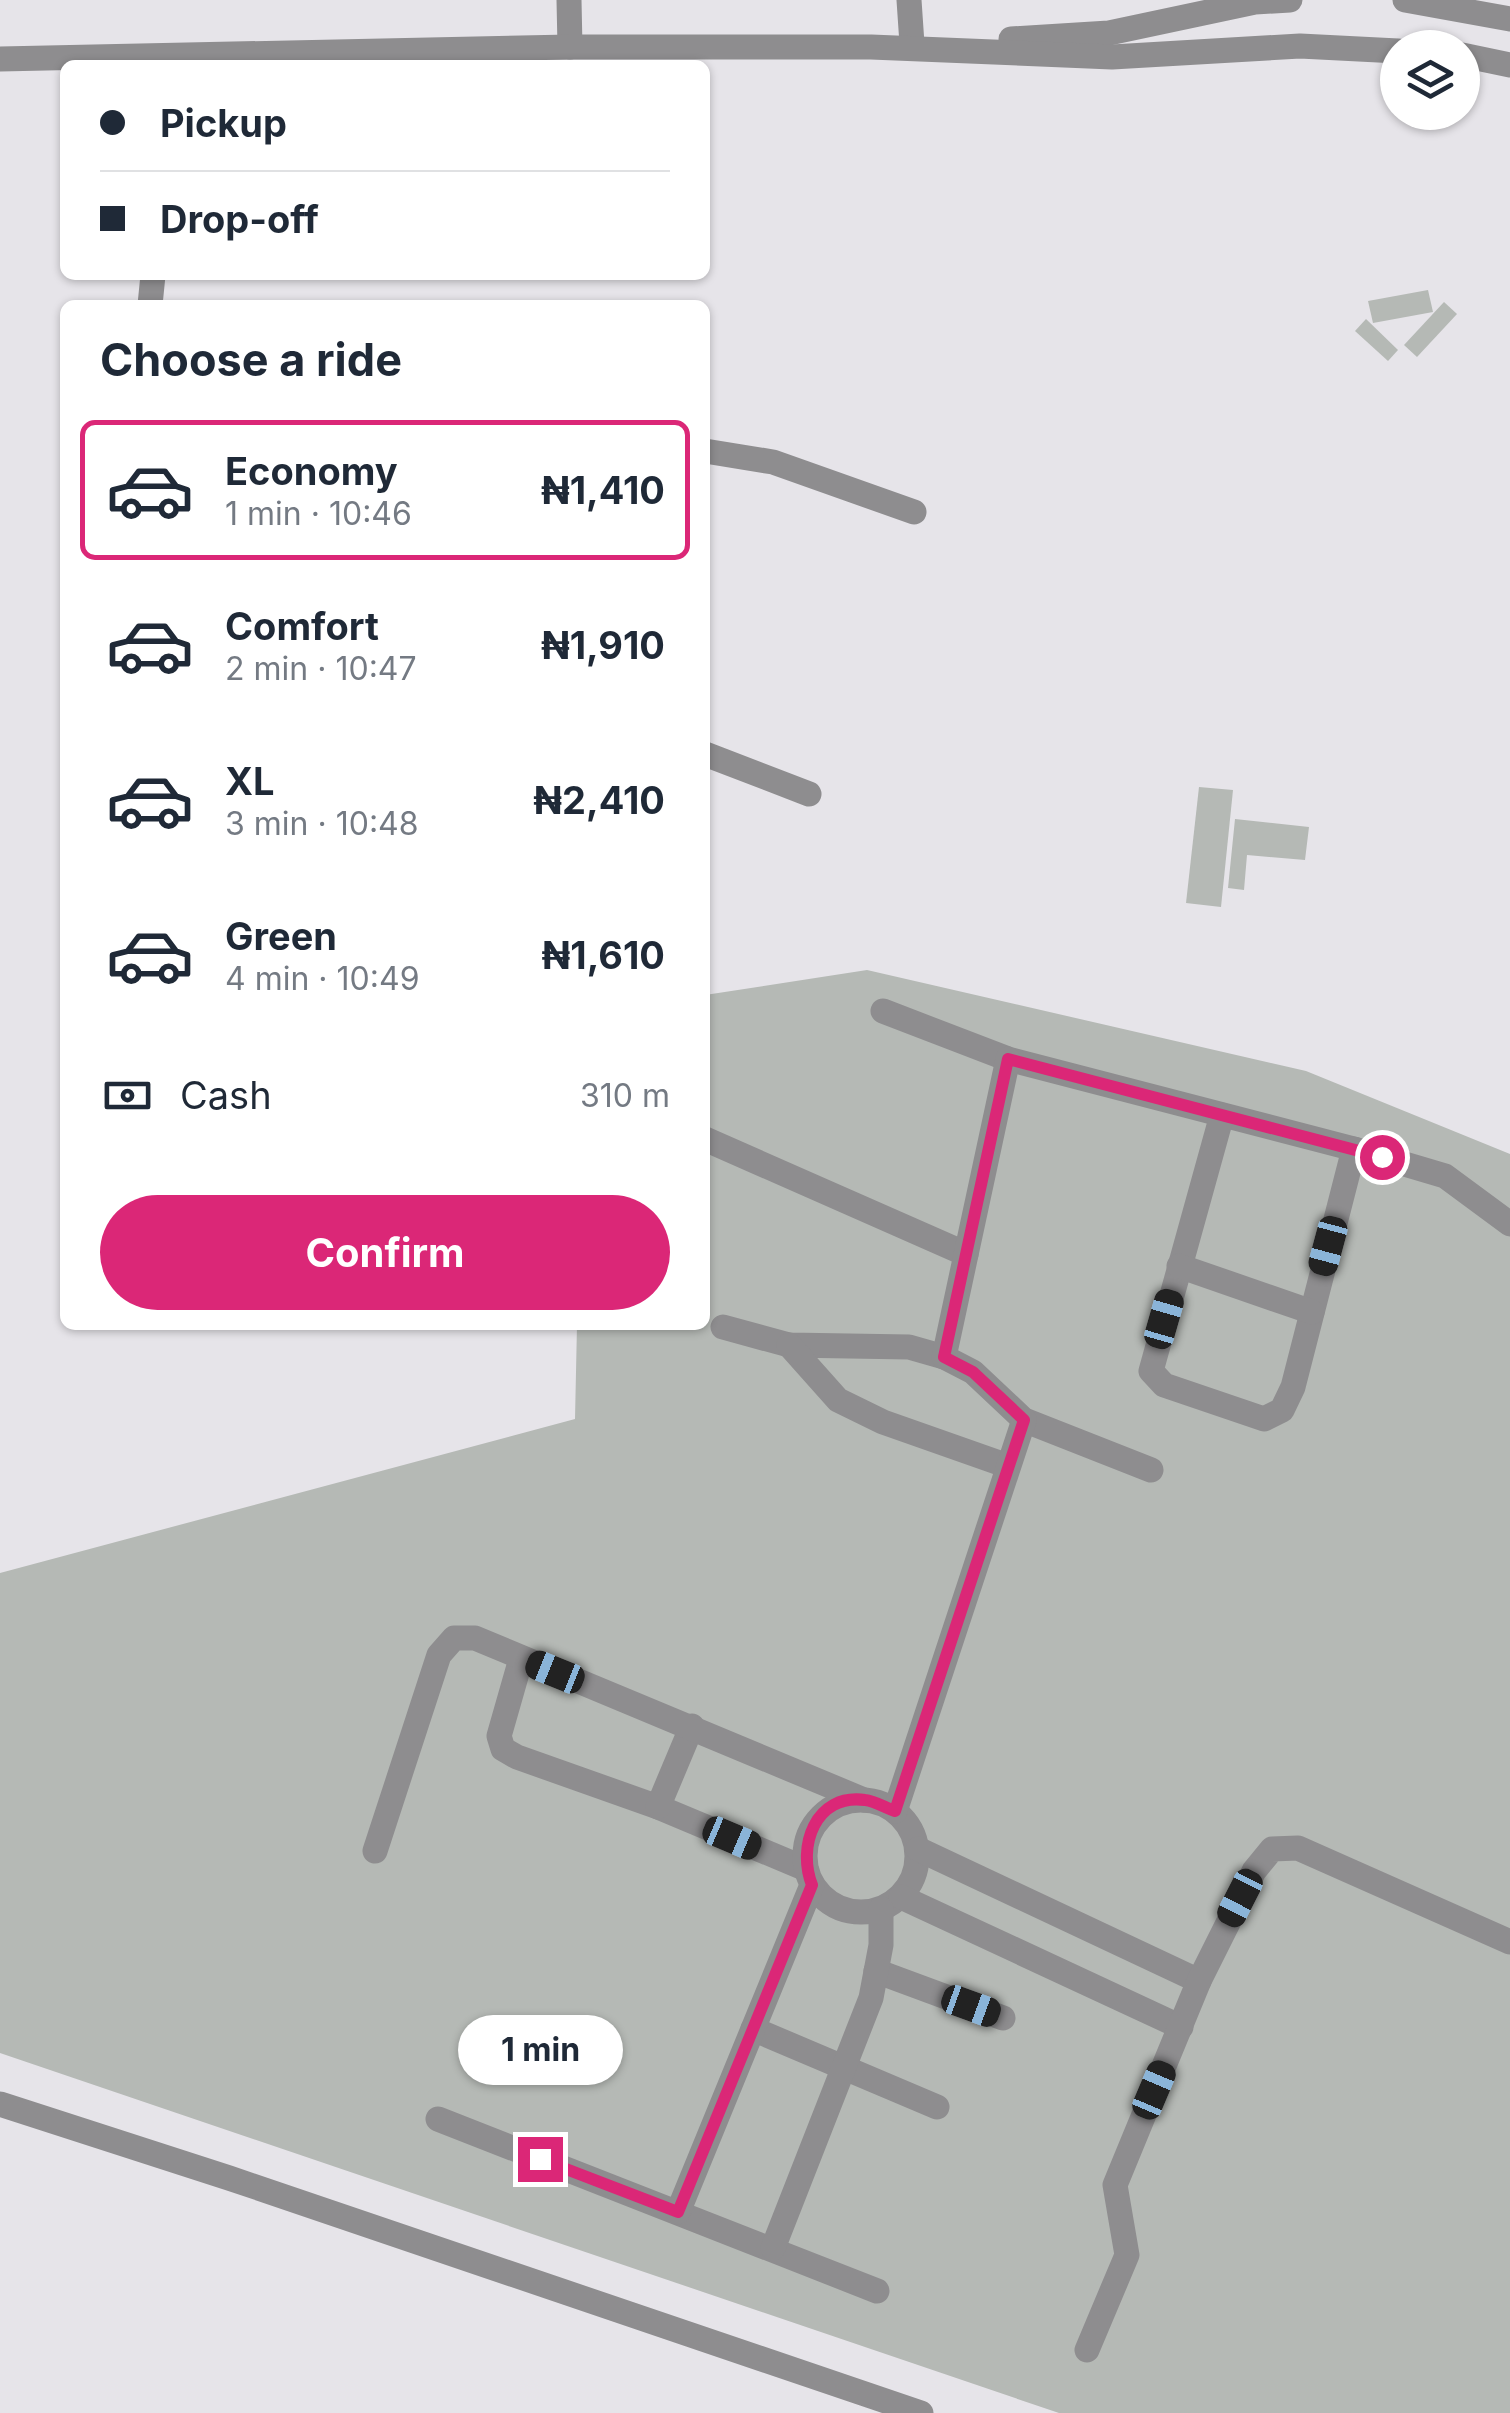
<!DOCTYPE html>
<html lang="en">
<head>
<meta charset="utf-8">
<style>
	body { margin:0; font-family:Inter,sans-serif; background:#f6f6f7; color:#1f2937; height:100vh; display:flex; flex-direction:column; font-size:38px; white-space:nowrap }
	* { box-sizing:border-box; margin:0 }
	p { font-size:32px; color:#747a83 }
	.icon { flex:none; width:55px; height:55px; fill:none; stroke:currentColor; stroke-width:2; stroke-linecap:round; stroke-linejoin:round }
	.map { position:relative; flex:1; overflow:hidden }
	.drawer { position:absolute; left:60px; top:300px; width:650px; height:1030px; display:flex; flex-direction:column; background:#fff; border-radius:15px; box-shadow:0 2px 8px #0004 }
	.drawer>* { flex:none }
	.guide { position:absolute; left:60px; top:60px; width:650px; height:220px; border-radius:15px; box-shadow:0 2px 8px #0004; display:grid; align-content:center; height:220px; padding:0 40px; background:#fff }
	.fabs { position:absolute; left:1380px; top:30px; display:grid; gap:20px }
	.fabs a { display:grid; place-items:center; width:100px; height:100px; border-radius:50%; background:#fff; box-shadow:0 2px 8px #0004; font-size:50px }
	.end { position:absolute; width:45px; height:45px; margin:-22px; border:12px solid #db2777; background:#fff; box-shadow:0 0 0 5px #fff }
	.from { border-radius:50% }
	.bubble { position:absolute; height:70px; border-radius:35px; background:#fff; box-shadow:0 2px 8px #0004; font-size:32px; font-weight:700; line-height:70px; text-align:center }
	.car { position:absolute; width:30px; height:60px; margin:-30px -15px; border-radius:12px; box-shadow:0 0 8px 2px #0007; background:linear-gradient(#222 24%,#8ab4d8 0 40%,#222 0 76%,#8ab4d8 0 86%,#222 0) }
	.guide b { display:flex; align-items:center; gap:35px; height:95px; font-size:38px }
	.guide b+b { border-top:2px solid #e0e1e3 }
	.guide i { width:25px; height:25px; background:#1f2937 }
	ul { padding:0; list-style:none }
	li { display:flex; align-items:center; gap:30px; height:140px; margin:0 20px 15px; padding:0 20px; border:5px solid transparent; border-radius:15px }
	li div { flex:1 }
	li b { display:block; font-size:38px }
	li em { font-style:normal; font-weight:700 }
	li.selected { border-color:#db2777 }
	li>.icon { width:90px; height:90px; stroke-width:1.5 }
	h2 { padding:0 40px; font-size:45px; line-height:120px }
	.pay { display:flex; align-items:center; gap:25px; height:110px; padding:0 40px; font-size:38px }
	.pay p { margin-inline-start:auto }
	.cta { display:flex; gap:20px; margin-top:auto; padding:20px 40px }
	.cta a { flex:1; height:115px; border-radius:60px; background:#db2777; color:#fff; font-size:40px; font-weight:700; line-height:115px; text-align:center }
	.map>svg:first-child { display:block }
</style>
</head>
<body>
<div class="map">
<svg width="1510" height="2413" viewBox="0 0 1510 2413">
	<rect width="100%" height="100%" fill="#e6e4e9"/>
	<g fill="#b5b9b5">
		<path d="M1428,290L1433,312L1373,323L1368,301Z"/>
		<path d="M1444,302L1457,314L1417,357L1404,345Z"/>
		<path d="M1366,319L1398,350L1388,361L1355,331Z"/>
		<path d="M1199,787L1233,790L1221,907L1186,903Z"/>
		<path d="M1235,819L1309,827L1305,860L1247,855L1244,890L1228,888Z"/>
		<path d="M867,970L1306,1071L1510,1154V2413H1059L0,2053V1573L575,1419L577,1325H705V995Z"/>
	</g>
	<g fill="none" stroke-linecap="round" stroke-linejoin="round">
		<g stroke="#8e8d8f" stroke-width="25">
			<path d="M569,0L570,47"/>
			<path d="M909,0L912,44"/>
			<path d="M1405,0L1510,19"/>
			<path d="M1011,39L1109,33L1255,2L1290,0"/>
			<path d="M1462,55L1510,65"/>
			<path d="M0,59L570,47H871L1112,57L1300,46L1398,51"/>
			<path d="M150,305L153,275"/>
			<path d="M705,451L773,462L914,512"/>
			<path d="M705,754L809,794"/>
			<path d="M883,1011L1008,1059L1354,1149L1445,1176L1510,1224"/>
			<path d="M1222,1115L1151,1371L1164,1385L1264,1419L1282,1410L1293,1387L1354,1149"/>
			<path d="M705,1139L966,1254"/>
			<path d="M1179,1266L1312,1312"/>
			<path d="M723,1327L789,1345L909,1347L944,1357L973,1372L1024,1420L1151,1470"/>
			<path d="M789,1345L838,1400L883,1422L1008,1466"/>
			<path d="M944,1357L1008,1059"/>
			<path d="M521,1659L499,1736L503,1749L517,1757L658,1807L806,1869"/>
			<circle cx="861" cy="1856" r="56"/>
			<path d="M658,1807L692,1726"/>
			<path d="M895,1811L1024,1420"/>
			<path d="M918,1849L1199,1981"/>
			<path d="M375,1851L439,1655L454,1638H475L864,1800"/>
			<path d="M901,1897L1181,2027"/>
			<path d="M876,1971L1003,2018"/>
			<path d="M753,2029L937,2107"/>
			<path d="M0,2104L229,2178L921,2413"/>
			<path d="M438,2119L877,2291"/>
			<path d="M678,2212L812,1885"/>
			<path d="M773,2248L871,1998L881,1945V1909"/>
			<path d="M1087,2350L1127,2255L1115,2185L1199,1981L1254,1871L1272,1849L1298,1848L1510,1942"/>
		</g>
	</g>
	<g fill="none" stroke-linecap="round" stroke-linejoin="round">
		<path stroke="#db2777" stroke-width="12" d="M540,2159L678,2212L812,1885C797,1847 815,1793 865,1800C875,1801 886,1808 895,1811L1024,1420L973,1372L944,1357L1008,1059L1382,1157"/>
	</g>
</svg>
<div class="fabs">
<a><svg class="icon" aria-label="layers" viewBox="0 0 24 24"><path d="M12 4l9 5-9 5-9-5zM3 14l9 5 9-5"/></svg></a>
</div>
<i class="end from" style="left:1382px;top:1157px"></i>
<i class="end" style="left:540px;top:2159px"></i>
<div class="bubble" style="left:458px;top:2015px;width:165px">1 min</div>
<i class="car" style="left:1328px;top:1246px;rotate:195deg"></i>
<i class="car" style="left:1164px;top:1319px;rotate:16deg"></i>
<i class="car" style="left:555px;top:1672px;rotate:292deg"></i>
<i class="car" style="left:732px;top:1838px;rotate:113deg"></i>
<i class="car" style="left:1240px;top:1898px;rotate:207deg"></i>
<i class="car" style="left:971px;top:2006px;rotate:110deg"></i>
<i class="car" style="left:1154px;top:2090px;rotate:23deg"></i>
<div class="guide">
<b><i class="from"></i>Pickup</b>
<b><i></i>Drop-off</b>
</div>
<section class="drawer">
<h2>Choose a ride</h2>
<ul>
<li class="selected"><svg class="icon" aria-label="car" viewBox="0 0 24 24"><path d="M5 17H2v-5l4-1 3-4h7l3 4 3 1v5h-3M9 17h6M6 11h13"/><circle cx="7" cy="17" r="2"/><circle cx="17" cy="17" r="2"/></svg><div><b>Economy</b><p>1 min · 10:46</p></div><em>₦1,410</em></li>
<li><svg class="icon" aria-label="car" viewBox="0 0 24 24"><path d="M5 17H2v-5l4-1 3-4h7l3 4 3 1v5h-3M9 17h6M6 11h13"/><circle cx="7" cy="17" r="2"/><circle cx="17" cy="17" r="2"/></svg><div><b>Comfort</b><p>2 min · 10:47</p></div><em>₦1,910</em></li>
<li><svg class="icon" aria-label="car" viewBox="0 0 24 24"><path d="M5 17H2v-5l4-1 3-4h7l3 4 3 1v5h-3M9 17h6M6 11h13"/><circle cx="7" cy="17" r="2"/><circle cx="17" cy="17" r="2"/></svg><div><b>XL</b><p>3 min · 10:48</p></div><em>₦2,410</em></li>
<li><svg class="icon" aria-label="car" viewBox="0 0 24 24"><path d="M5 17H2v-5l4-1 3-4h7l3 4 3 1v5h-3M9 17h6M6 11h13"/><circle cx="7" cy="17" r="2"/><circle cx="17" cy="17" r="2"/></svg><div><b>Green</b><p>4 min · 10:49</p></div><em>₦1,610</em></li>
</ul>
<div class="pay"><svg class="icon" aria-label="cash" viewBox="0 0 24 24"><path d="M3 7h18v10H3z"/><circle cx="12" cy="12" r="2"/></svg>Cash<p>310 m</p></div>
<div class="cta"><a>Confirm</a></div>
</section>
</div>
</body>
</html>
